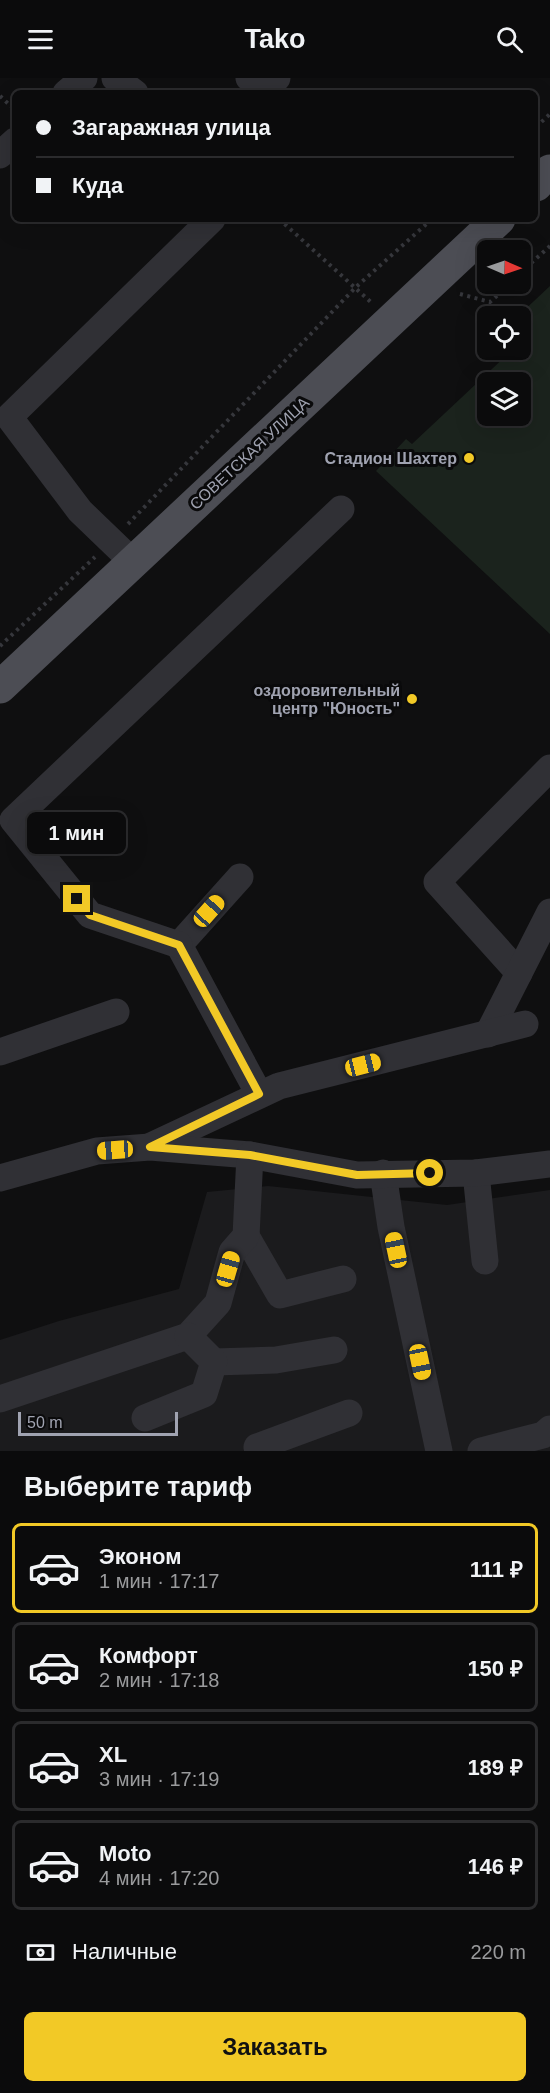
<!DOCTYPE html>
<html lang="ru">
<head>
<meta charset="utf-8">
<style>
	body { margin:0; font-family:Arial,sans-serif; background:#19191a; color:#f1f3f6; height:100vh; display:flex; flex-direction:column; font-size:22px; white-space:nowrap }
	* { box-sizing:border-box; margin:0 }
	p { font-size:20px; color:#9a9b9d }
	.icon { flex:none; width:33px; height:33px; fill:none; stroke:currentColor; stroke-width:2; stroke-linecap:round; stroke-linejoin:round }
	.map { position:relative; height:1373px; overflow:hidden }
	.drawer { display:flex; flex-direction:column; background:#0b0b0c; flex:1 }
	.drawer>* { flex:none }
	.hud { position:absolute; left:12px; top:12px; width:526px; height:132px; border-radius:9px; box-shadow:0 6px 24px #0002,0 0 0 2px #2b2b2d; display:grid; align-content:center; height:132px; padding:0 24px; background:#0b0b0c }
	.needle { width:39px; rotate:92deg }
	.fabs { position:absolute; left:477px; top:162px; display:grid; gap:12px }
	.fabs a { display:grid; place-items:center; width:54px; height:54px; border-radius:9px; background:#0b0b0c; box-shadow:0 6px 24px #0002,0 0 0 2px #2b2b2d; font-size:30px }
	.scale { position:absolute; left:18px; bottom:15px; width:160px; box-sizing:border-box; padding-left:6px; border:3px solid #a0a3b1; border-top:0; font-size:16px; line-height:21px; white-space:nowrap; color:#a0a3b1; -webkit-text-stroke:4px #0a0a0b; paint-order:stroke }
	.end { position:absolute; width:27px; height:27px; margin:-14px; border:8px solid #f2c926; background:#111; box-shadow:0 0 0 3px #111 }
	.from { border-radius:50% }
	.bubble { position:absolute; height:42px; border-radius:9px; background:#0b0b0c; box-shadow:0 6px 24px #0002,0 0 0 2px #2b2b2d; font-size:20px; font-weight:700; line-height:42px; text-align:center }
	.car { position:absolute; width:18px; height:36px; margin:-18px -9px; border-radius:8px; box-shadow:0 0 4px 2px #0007; background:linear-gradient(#f5c518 24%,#345 0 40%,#f5c518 0 76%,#345 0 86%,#f5c518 0) }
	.hud b { display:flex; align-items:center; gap:21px; height:57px; font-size:22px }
	.hud b+b { border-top:2px solid #2b2b2d }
	.hud i { width:15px; height:15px; background:#f1f3f6 }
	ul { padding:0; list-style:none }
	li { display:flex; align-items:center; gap:18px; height:90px; margin:0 12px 9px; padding:0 12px; border:3px solid #2b2b2d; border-radius:9px }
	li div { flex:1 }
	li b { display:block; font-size:22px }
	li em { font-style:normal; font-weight:700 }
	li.current { border-color:#f2c926 }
	li>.icon { width:54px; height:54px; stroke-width:1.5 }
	h2 { padding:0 24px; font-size:27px; line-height:72px }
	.pay { display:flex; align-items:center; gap:15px; height:66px; padding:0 24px; font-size:22px }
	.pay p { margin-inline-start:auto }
	.button { display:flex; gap:12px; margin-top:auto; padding:12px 24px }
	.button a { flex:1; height:69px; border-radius:9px; background:#f2c926; color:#111; font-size:24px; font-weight:700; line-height:69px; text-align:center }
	header { display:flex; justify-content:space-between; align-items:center; height:78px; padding:0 24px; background:#0b0b0c; font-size:27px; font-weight:700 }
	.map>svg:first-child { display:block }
</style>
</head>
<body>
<header><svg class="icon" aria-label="menu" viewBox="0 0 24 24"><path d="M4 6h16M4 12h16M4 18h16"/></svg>Tako<svg class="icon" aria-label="search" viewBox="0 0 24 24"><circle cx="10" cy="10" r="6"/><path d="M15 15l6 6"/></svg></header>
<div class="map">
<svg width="550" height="1373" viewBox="0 0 550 1373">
	<rect width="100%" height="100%" fill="#0f0f10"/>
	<path fill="#1b1b1d" d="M268,1108L447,1127L550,1112V1373H0V1262L59,1243L179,1211L207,1114Z"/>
	<path fill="#1b231d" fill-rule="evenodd" d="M550,208V556L376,393L406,361L412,366L509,275L506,272H520V238H518ZM488,304H520V338H488Z"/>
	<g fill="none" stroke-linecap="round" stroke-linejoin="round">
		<g stroke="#36373c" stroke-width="4" stroke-dasharray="3 4.5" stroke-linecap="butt">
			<path d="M0,18L15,32"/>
			<path d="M536,49L550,36"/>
			<path d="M279,141L373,226"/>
			<path d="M520,195L550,168"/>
			<path d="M460,216L490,224L510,206"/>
			<path d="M128,446L356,209L432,141"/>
			<path d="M0,568L95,479"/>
		</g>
		<g stroke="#303035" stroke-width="27">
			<path d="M115,0L135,15"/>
			<path d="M249,0L265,11L277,0"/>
			<path d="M66,15L84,0"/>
			<path d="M0,77L15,63"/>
			<path d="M133,484L80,433L9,339L212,141"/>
			<path d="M240,799L179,867L259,1016"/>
			<path d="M179,867L90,837L13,742L341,431"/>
			<path d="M519,895L437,804L550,690"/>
			<path d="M488,956L550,834"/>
			<path d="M0,974L116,934"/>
			<path d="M151,1068L279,1008L525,946"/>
			<path d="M383,1095L391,1149L439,1373"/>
			<path d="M476,1095L485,1183"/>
			<path d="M0,1100L97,1073L150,1069L250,1077L357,1097L476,1095L550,1086"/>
			<path d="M246,1158L280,1217L343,1201"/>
			<path d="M214,1284L276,1282L334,1272"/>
			<path d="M0,1321L188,1258L218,1225L232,1174L246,1158L250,1077"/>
			<path d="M145,1340L204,1316L214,1284L188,1258"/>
			<path d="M258,1373L257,1369L349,1335"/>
			<path d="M481,1373L543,1357L550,1351"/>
		</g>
		<g stroke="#4c4d54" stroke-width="33">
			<path d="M536,107L550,93"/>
			<path d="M0,609L499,141"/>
		</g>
	</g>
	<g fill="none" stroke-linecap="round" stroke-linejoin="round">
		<path stroke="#f2c926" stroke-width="8" d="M77,821L90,837L179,867L259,1016L150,1069L250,1077L357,1097L430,1095"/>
	</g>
	<g fill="#f2c926" stroke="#0a0a0b" stroke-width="2">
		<circle cx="469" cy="380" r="6"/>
		<circle cx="412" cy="621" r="6"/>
	</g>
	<g text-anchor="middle" stroke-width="6" stroke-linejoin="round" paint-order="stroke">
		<g font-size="16" fill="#a0a3b1" stroke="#0a0a0b">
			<text transform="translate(249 375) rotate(-43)" y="6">СОВЕТСКАЯ УЛИЦА</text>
		</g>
		<g font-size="16" font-weight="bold" fill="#a0a3b1" stroke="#0a0a0b" text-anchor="end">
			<text x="457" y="386">Стадион Шахтер</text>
			<text x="400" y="618">оздоровительный<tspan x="400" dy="18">центр "Юность"</tspan></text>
		</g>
	</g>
</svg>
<div class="fabs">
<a><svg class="needle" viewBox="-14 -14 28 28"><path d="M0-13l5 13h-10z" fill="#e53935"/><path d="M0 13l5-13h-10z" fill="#9a9b9d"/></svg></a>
<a><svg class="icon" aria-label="locate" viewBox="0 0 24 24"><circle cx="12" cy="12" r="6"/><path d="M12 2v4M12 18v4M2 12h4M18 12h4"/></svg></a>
<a><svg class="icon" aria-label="layers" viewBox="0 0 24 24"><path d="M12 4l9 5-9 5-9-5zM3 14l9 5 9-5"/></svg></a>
</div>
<div class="scale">50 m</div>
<i class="end from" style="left:430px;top:1095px"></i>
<i class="end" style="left:77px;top:821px"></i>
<div class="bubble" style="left:27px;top:734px;width:99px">1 мин</div>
<i class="car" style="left:209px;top:833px;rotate:42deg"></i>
<i class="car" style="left:363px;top:987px;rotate:76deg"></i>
<i class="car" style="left:115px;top:1072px;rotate:266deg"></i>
<i class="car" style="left:396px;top:1172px;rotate:348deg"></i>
<i class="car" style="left:228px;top:1191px;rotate:16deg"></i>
<i class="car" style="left:420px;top:1284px;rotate:168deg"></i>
<div class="hud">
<b><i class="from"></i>Загаражная улица</b>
<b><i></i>Куда</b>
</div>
</div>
<section class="drawer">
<h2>Выберите тариф</h2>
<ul>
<li class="current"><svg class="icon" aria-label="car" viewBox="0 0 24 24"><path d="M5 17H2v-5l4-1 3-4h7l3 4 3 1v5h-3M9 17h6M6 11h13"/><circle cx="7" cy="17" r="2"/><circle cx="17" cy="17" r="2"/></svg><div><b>Эконом</b><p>1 мин · 17:17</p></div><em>111 ₽</em></li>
<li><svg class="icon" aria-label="car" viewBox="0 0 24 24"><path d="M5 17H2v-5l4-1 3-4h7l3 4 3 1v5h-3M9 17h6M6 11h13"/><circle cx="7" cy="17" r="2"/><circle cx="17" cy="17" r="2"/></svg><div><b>Комфорт</b><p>2 мин · 17:18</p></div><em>150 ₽</em></li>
<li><svg class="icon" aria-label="car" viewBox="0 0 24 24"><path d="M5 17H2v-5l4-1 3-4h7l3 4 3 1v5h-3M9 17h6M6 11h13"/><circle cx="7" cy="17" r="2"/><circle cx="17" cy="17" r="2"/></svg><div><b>XL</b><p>3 мин · 17:19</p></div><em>189 ₽</em></li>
<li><svg class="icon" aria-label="car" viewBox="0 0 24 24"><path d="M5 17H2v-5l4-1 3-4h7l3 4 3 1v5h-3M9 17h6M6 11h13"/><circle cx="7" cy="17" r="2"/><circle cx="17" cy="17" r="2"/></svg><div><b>Moto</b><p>4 мин · 17:20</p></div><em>146 ₽</em></li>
</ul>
<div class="pay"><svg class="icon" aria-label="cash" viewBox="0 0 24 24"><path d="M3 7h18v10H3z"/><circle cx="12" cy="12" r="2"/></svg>Наличные<p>220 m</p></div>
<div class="button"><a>Заказать</a></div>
</section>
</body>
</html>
